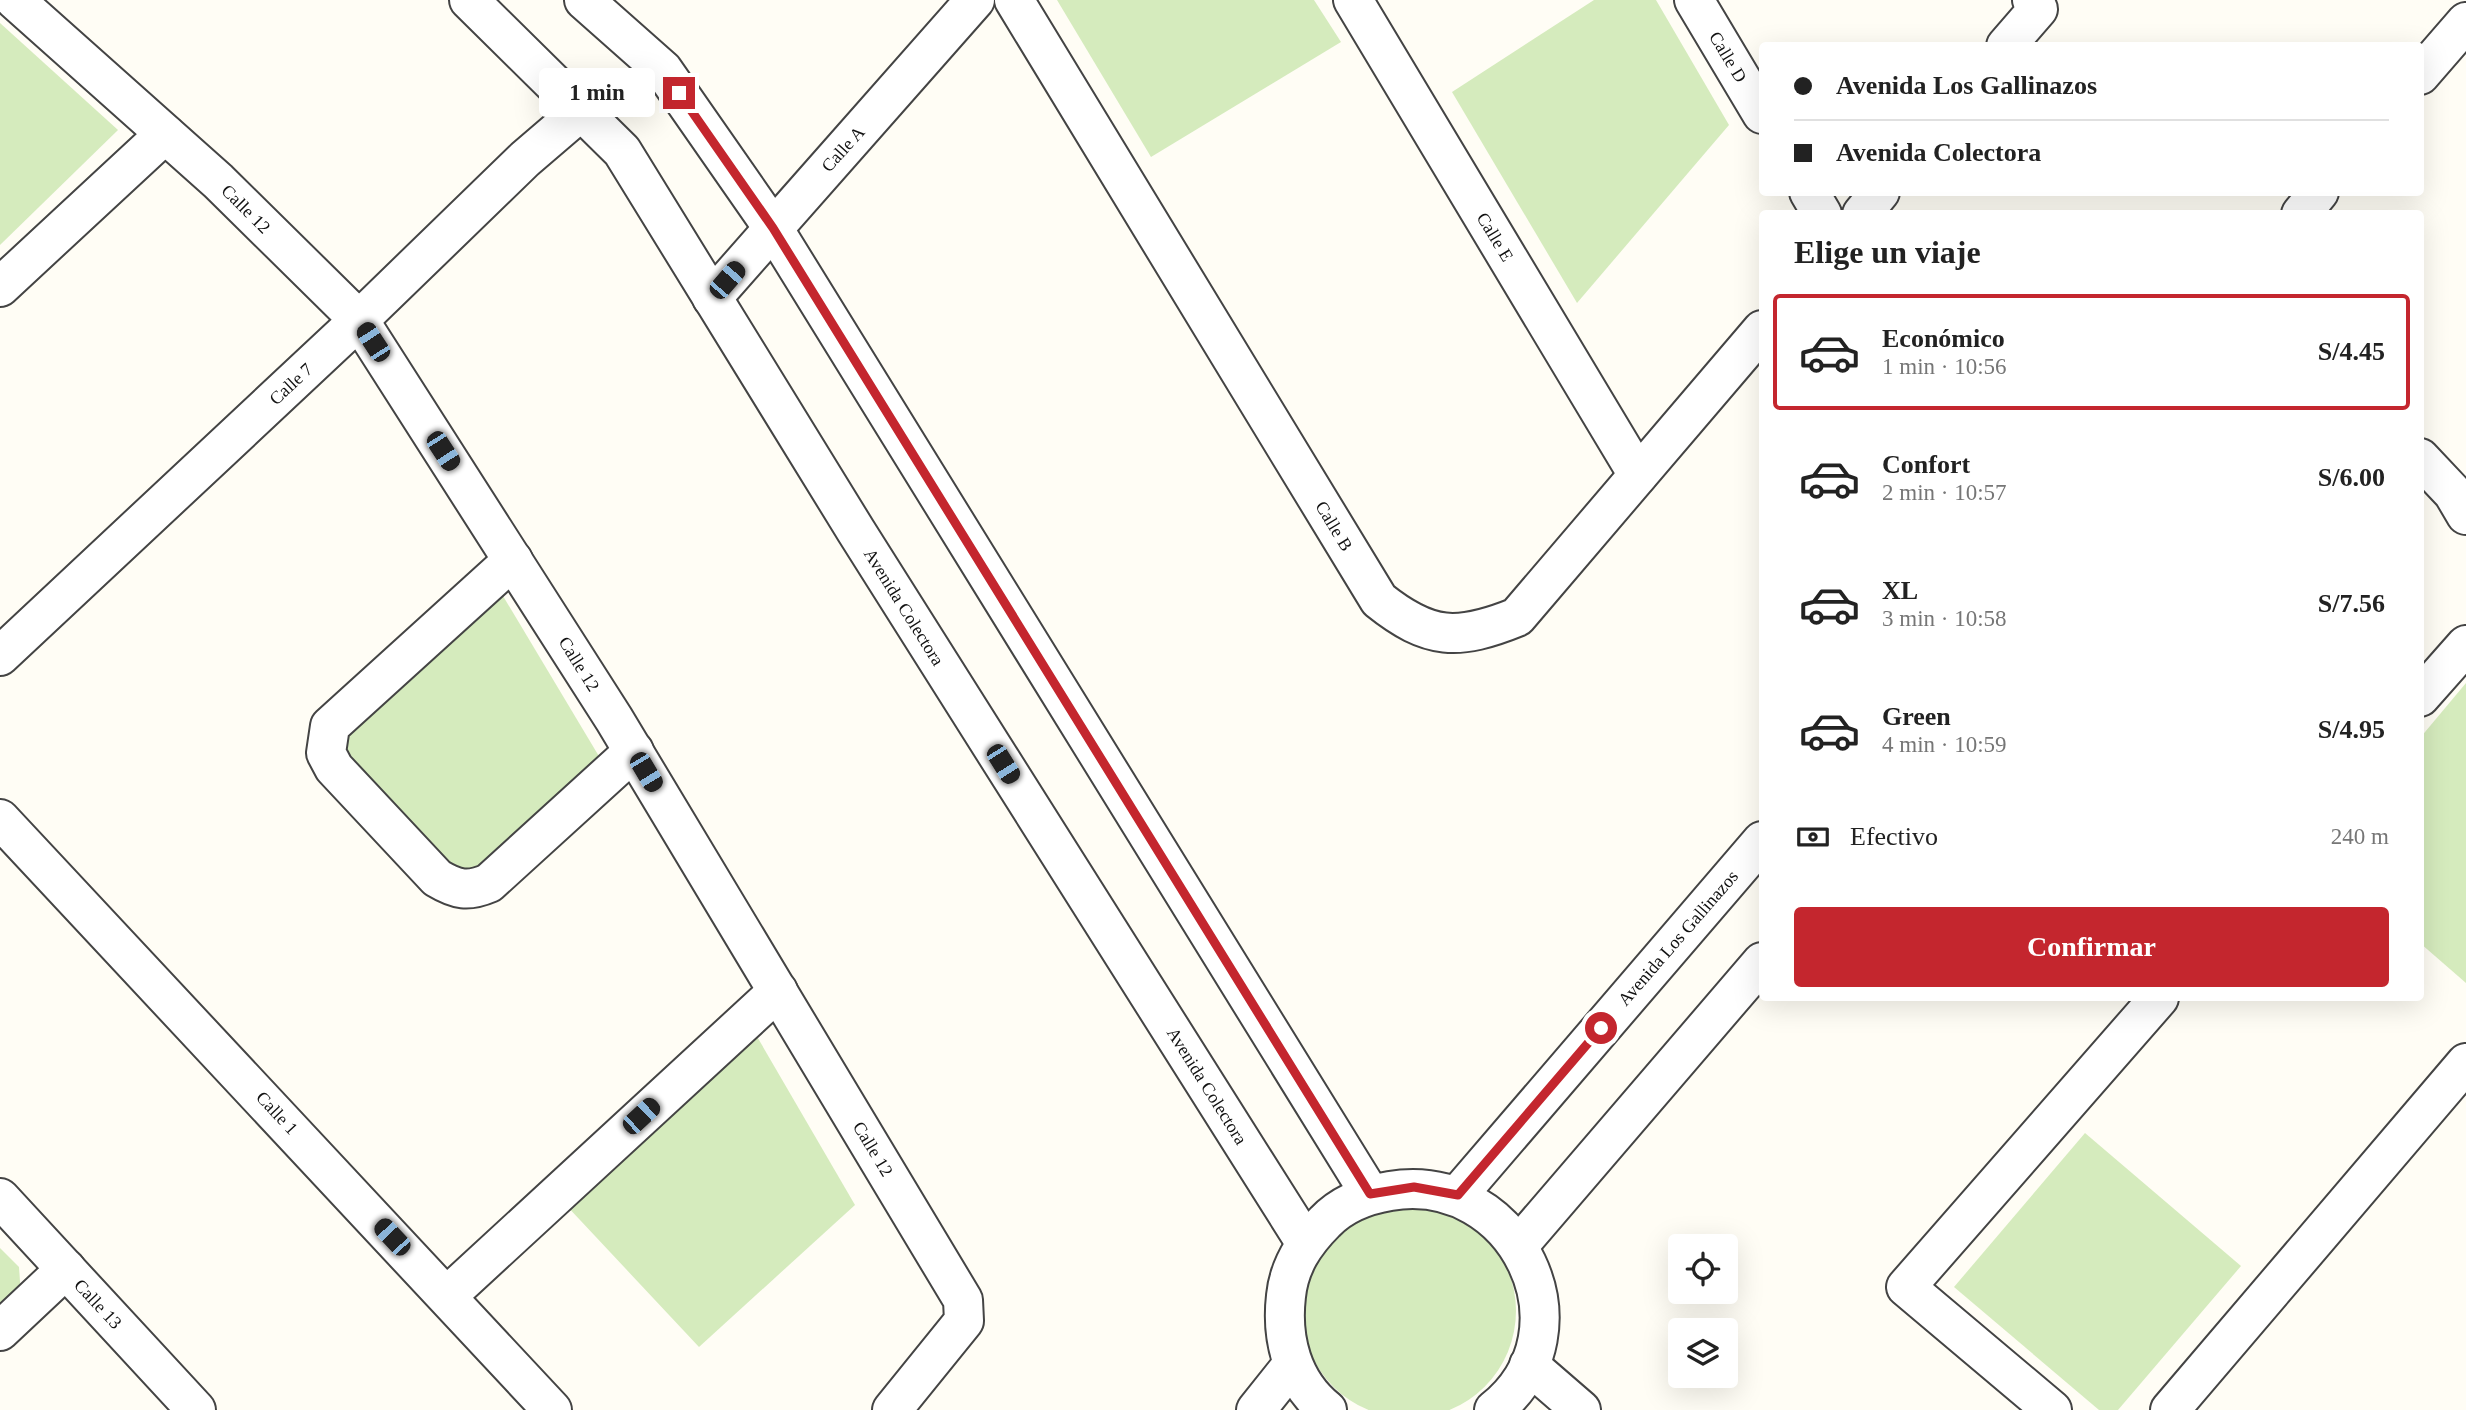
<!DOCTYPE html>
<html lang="es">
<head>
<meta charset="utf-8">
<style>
	body { margin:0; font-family:"Times New Roman",serif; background:#f2f2f2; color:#222; height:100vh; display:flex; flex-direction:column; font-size:26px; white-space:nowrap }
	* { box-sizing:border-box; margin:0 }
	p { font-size:23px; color:#767676 }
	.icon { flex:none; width:38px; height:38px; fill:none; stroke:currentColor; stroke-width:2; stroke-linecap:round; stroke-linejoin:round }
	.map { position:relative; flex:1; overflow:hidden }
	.side { position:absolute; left:1759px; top:210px; width:665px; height:791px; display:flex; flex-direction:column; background:#fff; border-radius:7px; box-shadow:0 7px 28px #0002 }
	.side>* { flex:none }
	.guide { position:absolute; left:1759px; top:42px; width:665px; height:154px; border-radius:7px; box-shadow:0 7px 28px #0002; display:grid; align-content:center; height:154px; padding:0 35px; background:#fff }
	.fabs { position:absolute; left:1668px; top:1234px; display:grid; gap:14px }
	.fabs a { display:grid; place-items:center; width:70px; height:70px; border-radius:7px; background:#fff; box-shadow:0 7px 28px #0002; font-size:35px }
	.end { position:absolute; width:32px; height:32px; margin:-16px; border:9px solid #c4262e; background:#fff; box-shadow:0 0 0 4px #fff }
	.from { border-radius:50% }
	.bubble { position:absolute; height:49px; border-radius:7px; background:#fff; box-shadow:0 7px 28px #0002; font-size:23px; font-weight:700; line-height:49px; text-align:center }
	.car { position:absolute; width:21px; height:42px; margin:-21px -10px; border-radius:9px; box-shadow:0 0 5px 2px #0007; background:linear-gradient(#222 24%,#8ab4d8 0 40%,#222 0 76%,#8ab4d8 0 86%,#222 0) }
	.guide b { display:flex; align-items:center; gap:24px; height:66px; font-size:26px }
	.guide b+b { border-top:2px solid #e0e0e0 }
	.guide i { width:18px; height:18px; background:#222 }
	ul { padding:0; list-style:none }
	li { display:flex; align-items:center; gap:21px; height:116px; margin:0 14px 10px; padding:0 21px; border:4px solid transparent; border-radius:7px }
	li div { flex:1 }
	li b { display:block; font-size:26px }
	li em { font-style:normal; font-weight:700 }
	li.active { border-color:#c4262e }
	li>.icon { width:63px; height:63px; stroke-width:1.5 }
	h2 { padding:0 35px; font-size:32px; line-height:84px }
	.pay { display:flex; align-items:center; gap:18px; height:77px; padding:0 35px; font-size:26px }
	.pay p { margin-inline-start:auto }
	.cta { display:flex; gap:14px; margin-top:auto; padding:14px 35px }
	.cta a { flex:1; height:80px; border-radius:7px; background:#c4262e; color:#fff; font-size:28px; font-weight:700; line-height:80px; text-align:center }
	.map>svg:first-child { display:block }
</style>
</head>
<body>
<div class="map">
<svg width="2466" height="1410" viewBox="0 0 2466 1410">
	<rect width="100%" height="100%" fill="#fffdf5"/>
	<g fill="#d5ebbd">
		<path d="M1057,0H1314L1341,42L1151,157Z"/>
		<path d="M1594,0H1656L1729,125L1577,303L1452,92Z"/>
		<path d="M0,23L118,130L0,245Z"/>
		<path d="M503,596L600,758L464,882L336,747Z"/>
		<path d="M2466,683V983L2420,943V738Z"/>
		<path d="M752,1028L855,1205L699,1347L565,1204Z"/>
		<path d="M2085,1133L2241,1266L2118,1410H2099L1954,1287Z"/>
		<circle cx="1409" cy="1311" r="107"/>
		<path d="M0,1248L19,1267L21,1296L0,1315Z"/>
	</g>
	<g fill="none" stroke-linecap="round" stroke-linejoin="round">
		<defs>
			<g id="minor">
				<path d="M15,0L218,181L359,320L614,719L963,1300L964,1321L892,1410"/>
				<path d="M1014,0L1379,600C1429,640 1458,641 1517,617L1762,330"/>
				<path d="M1353,0L1638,475"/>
				<path d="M1694,0L1762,114"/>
				<path d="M2006,46L2038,9L2032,0"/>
				<path d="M1809,192L1822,214"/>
				<path d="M1862,214L1880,192"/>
				<path d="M0,287L165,134"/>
				<path d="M712,298L975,0"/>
				<path d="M2420,458L2453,493L2466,515"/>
				<path d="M513,560L330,726L326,753L334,768L437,878C457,890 468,892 489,883L634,751"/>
				<path d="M0,656L359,320L525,159L581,111"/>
				<path d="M2420,697L2466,645"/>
				<path d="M0,819L552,1410"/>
				<path d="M0,1198L196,1410"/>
				<path d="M1519,1245L1762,962"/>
				<path d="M447,1296L778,991"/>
				<path d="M0,1331L66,1269"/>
				<path d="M2052,1410L1906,1287L2159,998"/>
				<path d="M2170,1410L2466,1063"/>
			</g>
			<g id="tertiary">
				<path d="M469,0L622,151L856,531L1305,1242"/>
				<path d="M584,0L663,70L773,228L1370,1194"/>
				<path d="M2420,75L2466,22"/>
				<path d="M2301,214L2319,192"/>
				<path d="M1458,1195L1762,841"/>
				<path d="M1529,1365L1581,1410"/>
				<path d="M1256,1410L1292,1365"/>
				<path d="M1327,1410C1292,1382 1281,1339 1286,1296C1289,1266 1304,1243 1325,1222C1342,1204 1366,1195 1390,1191C1516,1170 1594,1331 1494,1410"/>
			</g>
		</defs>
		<use href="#minor" stroke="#444" stroke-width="42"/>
		<use href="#tertiary" stroke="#444" stroke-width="42"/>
		<use href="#minor" stroke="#fff" stroke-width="38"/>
		<use href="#tertiary" stroke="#fff" stroke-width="38"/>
	</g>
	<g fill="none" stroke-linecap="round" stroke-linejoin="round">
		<path stroke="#c4262e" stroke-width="9" d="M679,93L773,228L1370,1194L1414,1187L1458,1195L1601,1028"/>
	</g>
	<g text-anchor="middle" stroke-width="7" stroke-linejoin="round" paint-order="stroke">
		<g font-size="18" fill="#111" stroke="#fff">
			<text transform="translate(1728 57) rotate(59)" y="6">Calle D</text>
			<text transform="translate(843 149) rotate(-48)" y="6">Calle A</text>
			<text transform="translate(246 209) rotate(45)" y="6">Calle 12</text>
			<text transform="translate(1495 237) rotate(59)" y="6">Calle E</text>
			<text transform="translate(291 384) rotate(-43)" y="6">Calle 7</text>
			<text transform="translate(1334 526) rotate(59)" y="6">Calle B</text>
			<text transform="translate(904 607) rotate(58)" y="6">Avenida Colectora</text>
			<text transform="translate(579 664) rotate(58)" y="6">Calle 12</text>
			<text transform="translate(1678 938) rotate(-49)" y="6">Avenida Los Gallinazos</text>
			<text transform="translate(1207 1086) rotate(58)" y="6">Avenida Colectora</text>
			<text transform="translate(277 1113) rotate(47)" y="6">Calle 1</text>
			<text transform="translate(873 1149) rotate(59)" y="6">Calle 12</text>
			<text transform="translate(98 1304) rotate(47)" y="6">Calle 13</text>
		</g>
	</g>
</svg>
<div class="fabs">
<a><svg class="icon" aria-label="locate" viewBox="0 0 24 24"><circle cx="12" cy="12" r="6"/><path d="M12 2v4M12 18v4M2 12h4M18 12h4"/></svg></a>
<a><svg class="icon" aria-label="layers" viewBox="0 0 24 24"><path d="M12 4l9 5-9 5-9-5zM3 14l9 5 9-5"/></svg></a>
</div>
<i class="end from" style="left:1601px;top:1028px"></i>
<i class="end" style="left:679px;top:93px"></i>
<div class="bubble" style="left:539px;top:68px;width:116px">1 min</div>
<i class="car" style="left:727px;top:280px;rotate:41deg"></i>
<i class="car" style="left:373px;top:342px;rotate:327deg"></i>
<i class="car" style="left:443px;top:451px;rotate:147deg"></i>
<i class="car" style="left:1003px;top:764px;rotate:148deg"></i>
<i class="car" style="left:646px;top:772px;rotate:149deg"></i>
<i class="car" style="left:641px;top:1116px;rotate:47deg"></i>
<i class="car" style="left:392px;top:1237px;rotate:317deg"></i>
<div class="guide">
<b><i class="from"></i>Avenida Los Gallinazos</b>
<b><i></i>Avenida Colectora</b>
</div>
<section class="side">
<h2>Elige un viaje</h2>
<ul>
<li class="active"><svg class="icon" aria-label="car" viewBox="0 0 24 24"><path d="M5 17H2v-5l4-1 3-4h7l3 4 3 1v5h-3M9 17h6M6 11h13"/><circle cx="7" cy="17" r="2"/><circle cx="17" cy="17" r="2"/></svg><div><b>Económico</b><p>1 min · 10:56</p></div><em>S/4.45</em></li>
<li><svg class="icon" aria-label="car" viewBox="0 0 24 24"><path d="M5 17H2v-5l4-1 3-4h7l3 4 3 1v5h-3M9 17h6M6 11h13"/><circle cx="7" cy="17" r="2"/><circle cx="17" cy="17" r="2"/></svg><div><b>Confort</b><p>2 min · 10:57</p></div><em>S/6.00</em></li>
<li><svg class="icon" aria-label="car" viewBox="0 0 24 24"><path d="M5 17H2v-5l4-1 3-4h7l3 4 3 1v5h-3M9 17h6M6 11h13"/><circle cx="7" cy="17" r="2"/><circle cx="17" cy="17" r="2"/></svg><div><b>XL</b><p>3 min · 10:58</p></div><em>S/7.56</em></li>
<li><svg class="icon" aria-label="car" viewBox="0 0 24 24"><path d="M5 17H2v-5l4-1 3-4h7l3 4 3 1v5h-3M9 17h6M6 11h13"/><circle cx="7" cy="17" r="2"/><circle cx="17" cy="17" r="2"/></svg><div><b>Green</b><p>4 min · 10:59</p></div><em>S/4.95</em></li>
</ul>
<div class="pay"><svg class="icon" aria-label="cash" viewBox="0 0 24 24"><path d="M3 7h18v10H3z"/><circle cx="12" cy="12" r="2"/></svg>Efectivo<p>240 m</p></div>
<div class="cta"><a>Confirmar</a></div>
</section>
</div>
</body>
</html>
